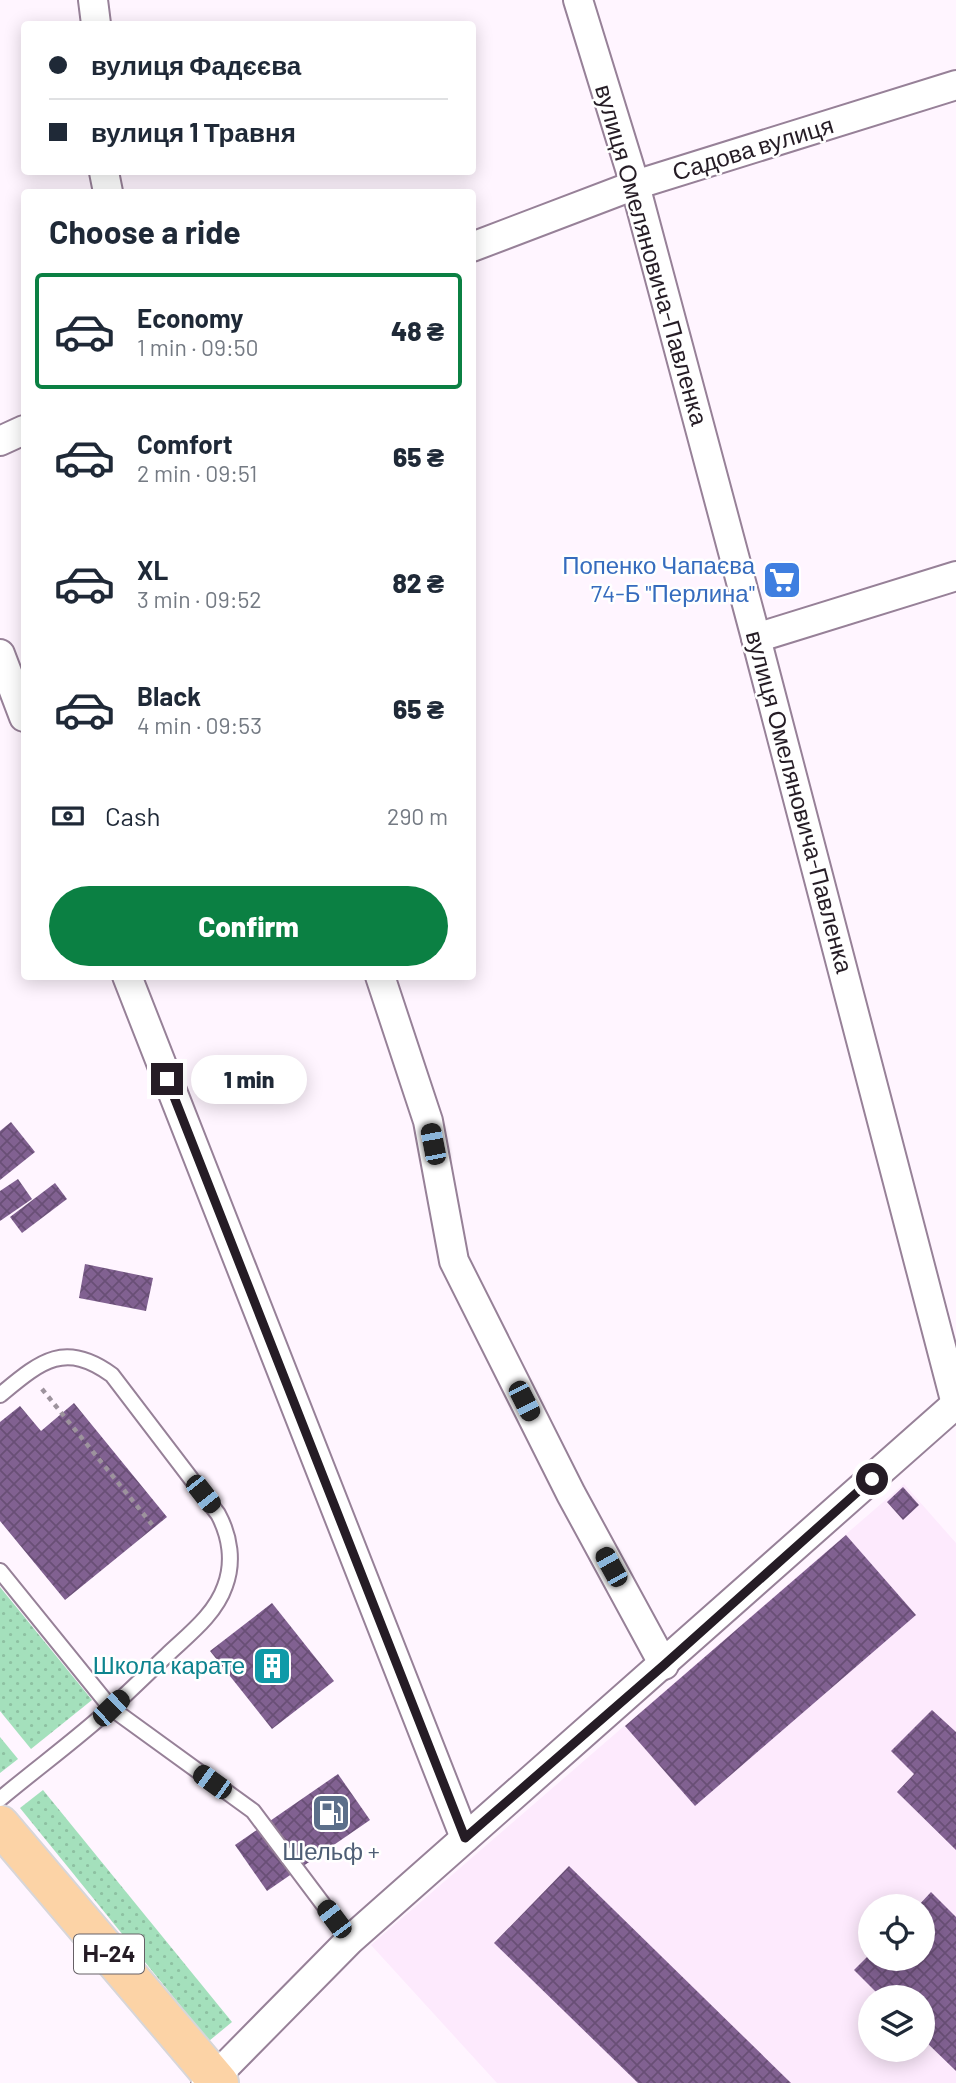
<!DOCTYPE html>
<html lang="en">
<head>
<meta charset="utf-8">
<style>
	body { margin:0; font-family:Barlow,sans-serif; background:#f6f6f7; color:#1f2937; height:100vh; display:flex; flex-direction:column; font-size:26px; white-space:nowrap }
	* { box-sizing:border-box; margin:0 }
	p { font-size:23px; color:#747a83 }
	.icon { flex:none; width:38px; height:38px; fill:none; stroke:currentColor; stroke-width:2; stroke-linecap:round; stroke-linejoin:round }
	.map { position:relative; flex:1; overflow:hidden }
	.sheet { position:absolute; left:21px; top:189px; width:455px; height:791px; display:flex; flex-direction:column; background:#fff; border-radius:7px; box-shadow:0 4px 18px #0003 }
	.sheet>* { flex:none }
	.top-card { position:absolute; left:21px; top:21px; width:455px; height:154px; border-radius:7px; box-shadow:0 4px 18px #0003; display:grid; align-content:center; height:154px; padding:0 28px; background:#fff }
	.fabs { position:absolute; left:858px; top:1894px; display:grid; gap:14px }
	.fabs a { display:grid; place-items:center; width:77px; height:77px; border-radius:50%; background:#fff; box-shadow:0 4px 18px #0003; font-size:35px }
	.end { position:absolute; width:32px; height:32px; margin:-16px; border:9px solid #251c25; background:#fff; box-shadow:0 0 0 4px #fff }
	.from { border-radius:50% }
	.bubble { position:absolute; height:49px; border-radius:24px; background:#fff; box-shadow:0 4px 18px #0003; font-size:23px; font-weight:800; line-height:49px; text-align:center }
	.car { position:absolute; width:21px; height:42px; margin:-21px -10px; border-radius:9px; box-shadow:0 0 5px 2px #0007; background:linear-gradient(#222 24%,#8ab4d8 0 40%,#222 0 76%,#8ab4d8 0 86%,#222 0) }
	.top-card b { display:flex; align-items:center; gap:24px; height:66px; font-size:26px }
	.top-card b+b { border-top:2px solid #e0e1e3 }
	.top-card i { width:18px; height:18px; background:#1f2937 }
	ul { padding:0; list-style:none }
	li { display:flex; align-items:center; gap:21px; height:116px; margin:0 14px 10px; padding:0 14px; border:4px solid transparent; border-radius:7px }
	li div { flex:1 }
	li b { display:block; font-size:26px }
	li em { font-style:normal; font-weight:800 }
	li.current { border-color:#0b8043 }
	li>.icon { width:63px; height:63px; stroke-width:1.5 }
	h2 { padding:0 28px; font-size:32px; line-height:84px }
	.pay { display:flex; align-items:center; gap:18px; height:77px; padding:0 28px; font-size:26px }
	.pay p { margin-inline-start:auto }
	.cta { display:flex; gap:14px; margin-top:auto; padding:14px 28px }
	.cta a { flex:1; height:80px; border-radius:42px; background:#0b8043; color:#fff; font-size:28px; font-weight:800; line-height:80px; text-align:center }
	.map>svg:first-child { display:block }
</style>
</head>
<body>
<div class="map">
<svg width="956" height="2083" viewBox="0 0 956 2083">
	<defs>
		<pattern id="grass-dots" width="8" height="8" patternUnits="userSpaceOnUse" patternTransform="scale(1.75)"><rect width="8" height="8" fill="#a4e0bc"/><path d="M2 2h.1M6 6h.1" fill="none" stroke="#8dc0a1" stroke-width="1.8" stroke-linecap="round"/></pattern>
		<pattern id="building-cross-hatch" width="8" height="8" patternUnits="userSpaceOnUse" patternTransform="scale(1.75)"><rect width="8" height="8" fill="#816191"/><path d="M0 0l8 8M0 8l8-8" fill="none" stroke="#694f76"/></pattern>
	</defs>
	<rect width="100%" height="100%" fill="#fff5ff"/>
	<path fill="#fdeafd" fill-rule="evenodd" d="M904,1484L956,1543V2083H497L371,1945ZM870,1906H922V1958H870ZM870,1997H922V2049H870Z"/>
	<g fill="url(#grass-dots)">
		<path d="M0,1587L92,1700L31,1749L0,1711Z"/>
		<path d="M0,1737L18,1759L0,1773Z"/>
		<path d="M43,1790L232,2022L209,2041L20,1808Z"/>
	</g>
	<g fill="url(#building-cross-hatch)">
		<path d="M11,1122L35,1152L0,1180V1131Z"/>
		<path d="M18,1179L32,1199L0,1221V1191Z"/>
		<path d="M55,1183L67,1199L22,1233L10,1217Z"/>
		<path d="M85,1264L153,1278L146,1311L79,1298Z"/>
		<path d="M74,1403L167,1517L65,1600L0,1521V1422L20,1406L41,1431Z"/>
		<path d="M903,1487L919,1505L903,1520L887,1502Z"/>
		<path d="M846,1535L916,1615L695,1806L625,1726Z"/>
		<path d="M272,1603L334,1681L272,1729L210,1651Z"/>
		<path d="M932,1710L956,1732V1850L897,1792L914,1774L891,1751Z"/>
		<path d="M338,1774L370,1820L267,1891L235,1845Z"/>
		<path d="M569,1866L791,2083H638L494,1943Z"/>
		<path d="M931,1892L956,1917V2071L922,2038V1997H881L854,1970L870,1954V1958H922V1906H918Z"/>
	</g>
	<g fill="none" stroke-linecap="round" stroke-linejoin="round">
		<defs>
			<g id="lane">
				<path d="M0,1395C40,1362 64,1340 112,1375L218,1514C230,1536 234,1562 225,1586C215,1615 188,1635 167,1655C149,1672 131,1690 112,1707C77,1739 37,1768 0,1799"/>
				<path d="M0,1571L111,1708L253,1811L350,1940"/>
			</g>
			<g id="street">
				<path d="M93,0L96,24"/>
				<path d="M578,0L635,185L756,638L956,1404"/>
				<path d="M104,172L108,192"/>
				<path d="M472,247L635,185L956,85"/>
				<path d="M0,441L24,430"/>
				<path d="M756,638L956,576"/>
				<path d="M0,654L24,717"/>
				<path d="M127,976L465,1838"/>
				<path d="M380,976L428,1121L454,1261L571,1494L664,1665"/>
				<path d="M206,2083L214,2078L350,1940L956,1404"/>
			</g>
			<path id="primary" d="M0,1825L219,2083"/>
		</defs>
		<use href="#lane" stroke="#978198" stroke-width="18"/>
		<use href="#street" stroke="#978198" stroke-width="32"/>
		<use href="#primary" stroke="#d8d6d8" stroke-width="42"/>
		<path stroke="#9d939d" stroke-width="4.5" stroke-dasharray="5 5" stroke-linecap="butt" d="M42,1389L154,1527"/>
		<use href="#lane" stroke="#fff" stroke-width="14"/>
		<use href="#street" stroke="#fff" stroke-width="28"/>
		<use href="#primary" stroke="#fcd3a6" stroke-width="38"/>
	</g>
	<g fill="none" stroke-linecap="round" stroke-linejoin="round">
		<path stroke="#251c25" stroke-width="9" d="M167,1079L465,1838L664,1665L872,1479"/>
	</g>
	<defs>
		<symbol id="supermarket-square" viewBox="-11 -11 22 22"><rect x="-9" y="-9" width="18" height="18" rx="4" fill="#3f7fe0" stroke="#fff"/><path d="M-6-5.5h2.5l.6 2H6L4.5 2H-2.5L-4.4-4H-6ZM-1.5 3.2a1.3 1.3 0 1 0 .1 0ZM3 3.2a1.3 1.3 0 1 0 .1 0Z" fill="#fff"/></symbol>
		<symbol id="building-square" viewBox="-11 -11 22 22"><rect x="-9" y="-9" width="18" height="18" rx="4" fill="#0f9aa8" stroke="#fff"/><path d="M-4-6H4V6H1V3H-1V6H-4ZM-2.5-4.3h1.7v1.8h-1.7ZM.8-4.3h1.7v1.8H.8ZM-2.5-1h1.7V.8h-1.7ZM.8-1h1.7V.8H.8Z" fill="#fff"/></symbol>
		<symbol id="fuel-square" viewBox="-11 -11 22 22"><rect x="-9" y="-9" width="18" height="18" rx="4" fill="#5c6f8a" stroke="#fff"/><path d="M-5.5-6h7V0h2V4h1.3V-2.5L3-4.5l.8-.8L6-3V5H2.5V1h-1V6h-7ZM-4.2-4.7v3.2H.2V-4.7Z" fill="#fff"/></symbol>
	</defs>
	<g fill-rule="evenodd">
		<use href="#supermarket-square" x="760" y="558" width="44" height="44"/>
		<use href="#building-square" x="250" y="1644" width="44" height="44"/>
		<use href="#fuel-square" x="309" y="1791" width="44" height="44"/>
	</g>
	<g text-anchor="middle" stroke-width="5" stroke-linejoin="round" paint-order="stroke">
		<rect fill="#fff" stroke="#666066" stroke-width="2" x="74" y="1934.5" width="70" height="39" rx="5"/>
		<g font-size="23" font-weight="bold" fill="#251c25">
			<text x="109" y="1962">Н-24</text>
		</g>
		<g font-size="24" fill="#251c25" stroke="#fff">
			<text transform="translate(753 149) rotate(-17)" y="8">Садова вулиця</text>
			<text transform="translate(651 255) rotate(74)" y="8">вулиця Омеляновича-Павленка</text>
			<text transform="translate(799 802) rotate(75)" y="8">вулиця Омеляновича-Павленка</text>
		</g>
		<g font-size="24" fill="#366cbe" stroke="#fff" text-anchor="end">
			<text x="755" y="574">Попенко Чапаєва<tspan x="755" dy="28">74-Б "Перлина"</tspan></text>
		</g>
		<g font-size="24" fill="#0d838f" stroke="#fff" text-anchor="end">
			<text x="245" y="1674">Школа карате</text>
		</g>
		<g font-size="24" fill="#4e5e75" stroke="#fff">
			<text x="331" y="1860">Шельф +</text>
		</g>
	</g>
</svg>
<div class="fabs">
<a><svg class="icon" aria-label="locate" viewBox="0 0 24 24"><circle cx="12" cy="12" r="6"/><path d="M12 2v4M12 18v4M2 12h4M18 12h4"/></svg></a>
<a><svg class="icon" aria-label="layers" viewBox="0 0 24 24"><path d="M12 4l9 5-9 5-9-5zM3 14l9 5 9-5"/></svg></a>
</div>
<i class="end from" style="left:872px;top:1479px"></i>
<i class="end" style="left:167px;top:1079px"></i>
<div class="bubble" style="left:191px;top:1055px;width:116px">1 min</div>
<i class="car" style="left:433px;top:1144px;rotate:349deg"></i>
<i class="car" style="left:524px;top:1401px;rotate:153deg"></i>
<i class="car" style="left:203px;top:1494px;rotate:142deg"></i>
<i class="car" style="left:611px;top:1567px;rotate:331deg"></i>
<i class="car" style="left:111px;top:1708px;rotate:46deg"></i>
<i class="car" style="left:212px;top:1782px;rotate:306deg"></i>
<i class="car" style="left:334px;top:1919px;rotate:323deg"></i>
<div class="top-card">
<b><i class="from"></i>вулиця Фадєєва</b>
<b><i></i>вулиця 1 Травня</b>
</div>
<section class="sheet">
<h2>Choose a ride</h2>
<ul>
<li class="current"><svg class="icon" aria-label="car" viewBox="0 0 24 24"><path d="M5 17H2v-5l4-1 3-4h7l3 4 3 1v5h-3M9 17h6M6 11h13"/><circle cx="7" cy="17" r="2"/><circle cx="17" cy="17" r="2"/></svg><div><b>Economy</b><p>1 min · 09:50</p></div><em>48 ₴</em></li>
<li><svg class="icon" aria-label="car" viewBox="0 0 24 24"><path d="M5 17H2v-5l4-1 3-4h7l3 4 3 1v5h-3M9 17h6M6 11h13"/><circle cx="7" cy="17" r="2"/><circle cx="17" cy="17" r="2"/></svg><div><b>Comfort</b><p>2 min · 09:51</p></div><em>65 ₴</em></li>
<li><svg class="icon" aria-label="car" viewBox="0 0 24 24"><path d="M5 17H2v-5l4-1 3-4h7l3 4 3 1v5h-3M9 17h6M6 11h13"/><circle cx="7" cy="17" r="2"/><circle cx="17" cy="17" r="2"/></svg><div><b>XL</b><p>3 min · 09:52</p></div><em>82 ₴</em></li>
<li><svg class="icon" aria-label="car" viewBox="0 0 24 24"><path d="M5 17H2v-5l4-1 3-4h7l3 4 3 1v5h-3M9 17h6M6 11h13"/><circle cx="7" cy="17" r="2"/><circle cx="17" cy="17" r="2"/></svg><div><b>Black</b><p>4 min · 09:53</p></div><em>65 ₴</em></li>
</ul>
<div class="pay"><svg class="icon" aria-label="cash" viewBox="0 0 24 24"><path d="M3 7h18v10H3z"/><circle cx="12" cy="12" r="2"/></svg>Cash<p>290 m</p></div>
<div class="cta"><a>Confirm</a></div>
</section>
</div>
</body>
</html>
